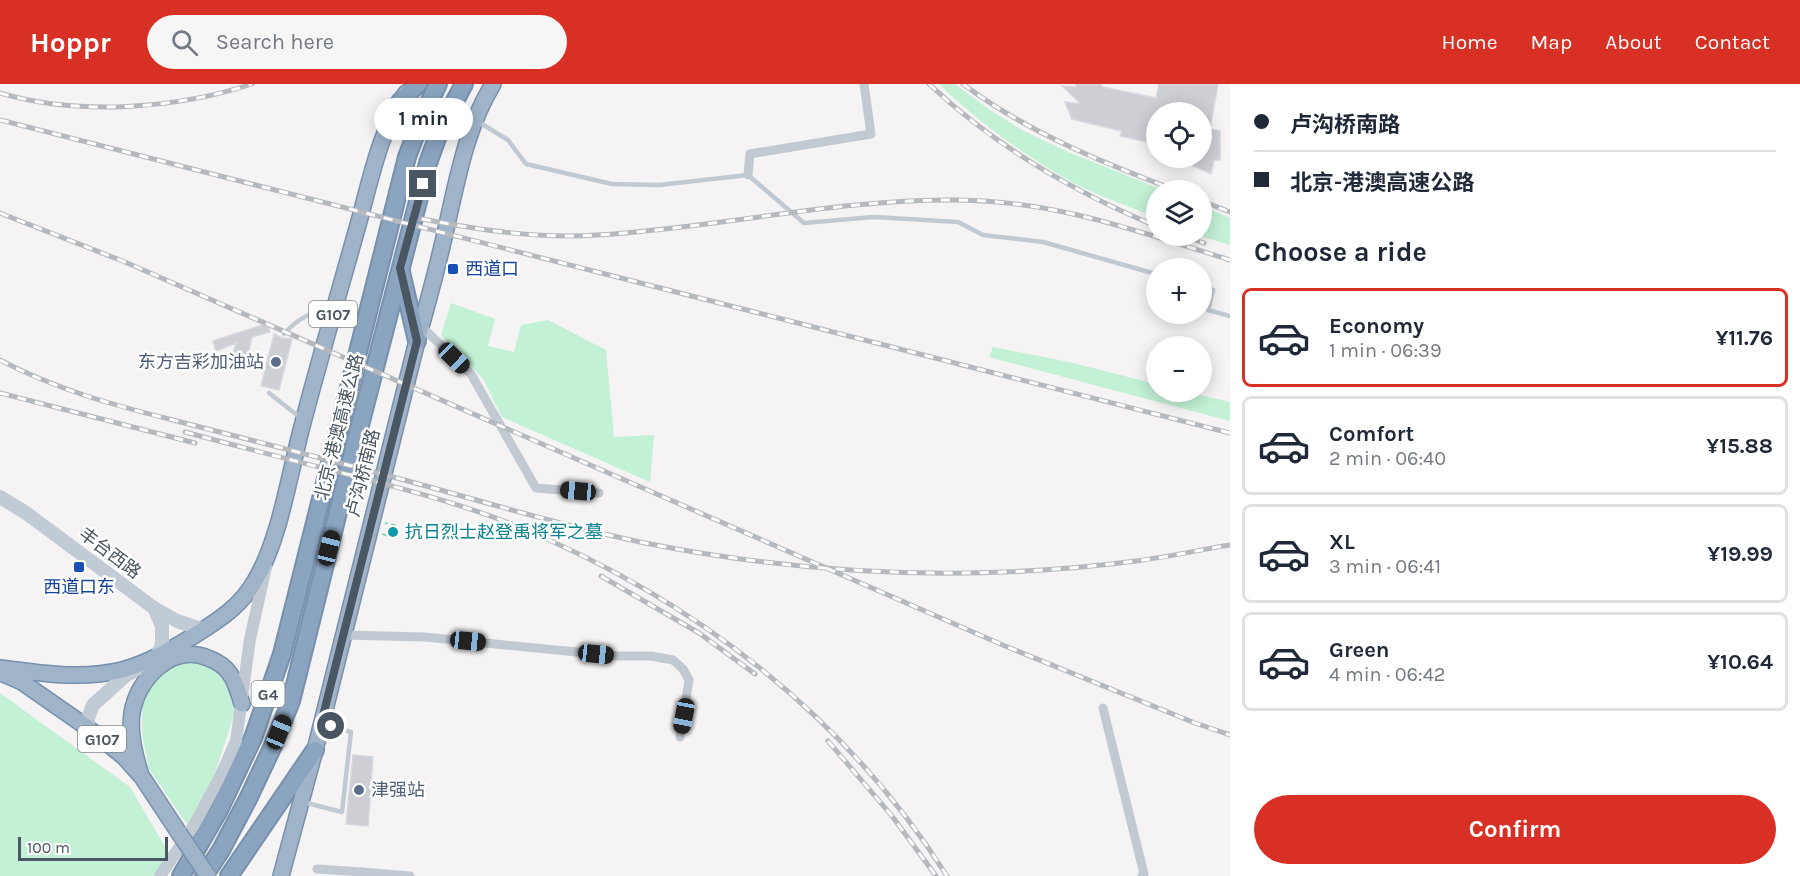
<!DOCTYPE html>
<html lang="en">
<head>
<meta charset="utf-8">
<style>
	body { margin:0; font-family:Karla,"Noto Sans SC",sans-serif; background:#f6f6f7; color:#1f2937; height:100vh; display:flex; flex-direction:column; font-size:22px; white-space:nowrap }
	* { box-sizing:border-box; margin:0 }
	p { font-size:20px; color:#747a83 }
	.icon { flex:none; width:33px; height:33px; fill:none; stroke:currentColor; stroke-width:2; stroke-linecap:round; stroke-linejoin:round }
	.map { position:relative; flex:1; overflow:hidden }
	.panel { display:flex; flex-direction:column; background:#fff; width:570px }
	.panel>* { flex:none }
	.top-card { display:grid; align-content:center; height:132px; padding:0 24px; background:#fff }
	.buttons { position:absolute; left:1146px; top:18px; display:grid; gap:12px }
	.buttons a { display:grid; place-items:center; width:66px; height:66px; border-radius:50%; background:#fff; box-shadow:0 3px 15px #0003; font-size:30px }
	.scale { position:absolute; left:18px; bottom:15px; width:150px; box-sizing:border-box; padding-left:6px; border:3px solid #4a5661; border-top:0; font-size:16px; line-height:21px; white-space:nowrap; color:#4a5661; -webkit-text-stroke:4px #fff; paint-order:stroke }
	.end { position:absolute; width:27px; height:27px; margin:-14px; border:8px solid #4a5661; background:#fff; box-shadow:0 0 0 3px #fff }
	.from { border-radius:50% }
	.bubble { position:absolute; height:42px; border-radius:21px; background:#fff; box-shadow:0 3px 15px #0003; font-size:20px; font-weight:700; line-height:42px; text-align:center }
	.car { position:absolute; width:18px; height:36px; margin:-18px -9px; border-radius:8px; box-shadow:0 0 4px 2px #0007; background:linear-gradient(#222 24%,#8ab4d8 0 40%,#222 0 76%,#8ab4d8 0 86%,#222 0) }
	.top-card b { display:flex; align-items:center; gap:21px; height:57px; font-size:22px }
	.top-card b+b { border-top:2px solid #e0e1e3 }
	.top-card i { width:15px; height:15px; background:#1f2937 }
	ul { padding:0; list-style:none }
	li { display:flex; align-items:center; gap:18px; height:99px; margin:0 12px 9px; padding:0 12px; border:3px solid #e0e1e3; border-radius:9px }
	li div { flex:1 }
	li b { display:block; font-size:22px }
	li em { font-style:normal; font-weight:700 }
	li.on { border-color:#d93025 }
	li>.icon { width:54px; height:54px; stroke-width:1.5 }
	h2 { padding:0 24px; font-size:27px; line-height:72px }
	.primary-button { display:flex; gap:12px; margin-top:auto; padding:12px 24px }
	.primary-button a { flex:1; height:69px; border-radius:36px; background:#d93025; color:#fff; font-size:24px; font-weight:700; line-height:69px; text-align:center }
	header { display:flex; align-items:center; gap:36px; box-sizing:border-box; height:84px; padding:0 30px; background:#d93025; color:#fff }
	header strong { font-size:28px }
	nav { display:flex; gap:33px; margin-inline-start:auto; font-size:21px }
	.search { width:420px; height:54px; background:#f6f6f7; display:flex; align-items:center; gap:15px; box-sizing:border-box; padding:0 21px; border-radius:33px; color:#747a83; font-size:22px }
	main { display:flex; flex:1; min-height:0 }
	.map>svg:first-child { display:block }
</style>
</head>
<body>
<header>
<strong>Hoppr</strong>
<div class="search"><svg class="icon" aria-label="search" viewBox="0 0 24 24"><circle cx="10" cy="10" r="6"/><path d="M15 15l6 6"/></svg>Search here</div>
<nav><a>Home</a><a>Map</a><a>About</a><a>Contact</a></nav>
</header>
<main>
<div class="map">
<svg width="1230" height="792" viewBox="0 0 1230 792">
	<rect width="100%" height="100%" fill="#f5f3f3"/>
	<g fill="#c3f1d5">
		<path d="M939,0H955L990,26L1022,46L1066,67L1163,106H1156V134C1129,122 1098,112 1072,98C1024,71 978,38 939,0Z"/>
		<path d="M1202,122L1230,134V161L1200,152H1202Z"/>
		<path d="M451,219L495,235L488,262L514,268L521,241L548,236L606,266L614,353L654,351L650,398L502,333L483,295L441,251Z"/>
		<path d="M993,263L1069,278L1156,300V308H1186L1230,318V337L989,273Z"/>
		<path d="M196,574L225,589L237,621L195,752L149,685L142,650V623L151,599L172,580Z"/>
		<path d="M0,609L130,703L174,778L164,792H0Z"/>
	</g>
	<g fill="#cdcfd5" stroke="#d7d9de" stroke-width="1.5">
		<path d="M1076,0H1100L1103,3L1156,14L1159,0H1218L1210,45L1220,47V76H1214L1211,90L1177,74H1202V28H1156V60L1120,52L1122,47L1072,35L1065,18L1081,20L1062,2L1076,3Z"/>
		<path d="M268,239L270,248L252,253L246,279L232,275L236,259L216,267L213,257Z"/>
		<path d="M274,250L282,254L292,255L279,306L261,302Z"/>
		<path d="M353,671L373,673L368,742L346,740Z"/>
	</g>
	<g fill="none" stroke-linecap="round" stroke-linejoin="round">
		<defs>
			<g id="trunk">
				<path d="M0,584C40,589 82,596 122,586C148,579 172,565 195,551C219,536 241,522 255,497C279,457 289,393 301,346C319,277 339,209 358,141C370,98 380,45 406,9"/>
				<path d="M1,589L22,598L88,644L124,673L142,693L179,749"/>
				<path d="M140,688C134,669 129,649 132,629C137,595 172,559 208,574C216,577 225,582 230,590C236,598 239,610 242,620"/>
				<path d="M281,792L315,666L417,257C427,221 437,186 445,149C457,98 465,46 493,0"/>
			</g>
			<g id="motorway">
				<path d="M399,19L418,0"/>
				<path d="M401,188L417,257"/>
				<path d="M181,792L219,726L253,654L282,570L407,73L422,33L438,0"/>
				<path d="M204,792L221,766L248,715L272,664L291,617L353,368L428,79L441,43L464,0"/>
				<path d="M229,792L315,666"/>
			</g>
		</defs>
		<use href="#trunk" stroke="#7690ad" stroke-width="18"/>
		<use href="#motorway" stroke="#7690ad" stroke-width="20"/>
		<path stroke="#7ad0a6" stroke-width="1.5" stroke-dasharray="4.5 3" stroke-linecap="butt" d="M382,450L392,453L395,441L385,439"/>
		<g stroke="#c1cad2" stroke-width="4.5">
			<path d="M477,37L508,56L526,80L612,100L659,101L748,91L804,139L874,133L958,138L983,151L1043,158L1156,190"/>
			<path d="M1202,203L1213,206L1208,226L1230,232"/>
			<path d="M284,250C297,235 311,228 330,224"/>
			<path d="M269,309L302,335"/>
			<path d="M303,718L342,728L351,648L325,641"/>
		</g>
		<g stroke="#c1cad2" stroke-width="9">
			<path d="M748,91L750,70L871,50L864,0"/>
			<path d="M421,242L471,290L536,404L599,409"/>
			<path d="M343,551L425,553L617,572H651L673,576L683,585L689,596L680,653"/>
			<path d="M1103,624L1144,790L1142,792"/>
			<path d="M317,785L362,788V792"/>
			<path d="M362,788L410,792"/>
		</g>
		<path stroke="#c1cad2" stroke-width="12" d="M160,792L194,741L220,693L236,657L250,555L266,483"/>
		<g stroke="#c1cbd6" stroke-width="14">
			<path d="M0,413L26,429L154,524L177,537L204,546"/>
			<path d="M88,655V634L93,621L125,592L157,573L162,560V542L154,524"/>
		</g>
		<use href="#trunk" stroke="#9fb4c9" stroke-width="15"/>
		<use href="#motorway" stroke="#8ba5c1" stroke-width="16"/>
		<defs>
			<g id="rail">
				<path d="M929,0C996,63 1072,107 1156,142"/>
				<path d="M963,0C1027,48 1101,78 1175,106"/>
				<path d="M0,9C77,32 176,25 252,0"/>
				<path d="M0,36L1230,349"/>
				<path d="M1202,117L1230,128"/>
				<path d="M0,129L125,178L1005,562L1195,639L1230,651"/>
				<path d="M422,135C480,146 538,155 597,151C718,144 836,115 957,116C1056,117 1137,147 1230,176"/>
				<path d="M1183,152L1204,159"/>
				<path d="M0,276C55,305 113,321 173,336C226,350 279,363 332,377C437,403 540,437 645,459C806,491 973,498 1136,477C1168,473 1199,466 1230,461"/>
				<path d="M0,309L195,359"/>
				<path d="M185,348C244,364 303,379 362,394C414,408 468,422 519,443C693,515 845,631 947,792"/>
				<path d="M601,492L699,549L755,590"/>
				<path d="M828,657L892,732L936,792"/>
			</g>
		</defs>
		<use href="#rail" stroke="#b5b8bd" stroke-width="5"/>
		<use href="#rail" stroke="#fff" stroke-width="3" stroke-dasharray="9" stroke-linecap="butt"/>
		<defs>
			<path id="trunk-bridge" d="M179,749L208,792"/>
		</defs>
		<use href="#trunk-bridge" stroke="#7690ad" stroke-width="18" stroke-linecap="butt"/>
		<use href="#trunk-bridge" stroke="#9fb4c9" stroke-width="15"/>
	</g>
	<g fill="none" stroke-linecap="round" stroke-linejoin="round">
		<path stroke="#4a5661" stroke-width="8" d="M331,642L321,640L417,257L400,184L423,100"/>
	</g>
	<g fill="#1a4fb4" stroke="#fff" stroke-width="2">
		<rect x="447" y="179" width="12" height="12" rx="3"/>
		<rect x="73" y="477" width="12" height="12" rx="3"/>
	</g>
	<g fill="#5c6f8a" stroke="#fff" stroke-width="2">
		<circle cx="276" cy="278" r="6"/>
		<circle cx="359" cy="706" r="6"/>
	</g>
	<circle fill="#0f9aa8" stroke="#fff" stroke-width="2" cx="393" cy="448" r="6"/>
	<g text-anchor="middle" stroke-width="5" stroke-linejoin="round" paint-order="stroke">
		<g fill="#fff" stroke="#808990" stroke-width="1.5">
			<rect x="309" y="217" width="48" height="26" rx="4.5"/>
			<rect x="251.5" y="597" width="33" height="26" rx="4.5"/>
			<rect x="78" y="642" width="48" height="26" rx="4.5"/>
		</g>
		<g font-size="16" font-weight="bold" fill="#4a5661">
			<text x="333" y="236">G107</text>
			<text x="268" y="616">G4</text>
			<text x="102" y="661">G107</text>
		</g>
		<g font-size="18" fill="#164399" stroke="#fff" text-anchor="start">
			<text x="465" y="191">西道口</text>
			<text x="79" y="509" text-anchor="middle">西道口东</text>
		</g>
		<g font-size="18" fill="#4e5e75" stroke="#fff" text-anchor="end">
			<text x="264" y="284">东方吉彩加油站</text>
			<text x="371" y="712" text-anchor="start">津强站</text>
		</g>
		<g font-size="18" fill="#4a5661" stroke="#fff">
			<text transform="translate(339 343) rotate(-76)" y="6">北京-港澳高速公路</text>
			<text transform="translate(363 389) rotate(-76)" y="6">卢沟桥南路</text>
			<text transform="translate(110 469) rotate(37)" y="6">丰台西路</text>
		</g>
		<g font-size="18" fill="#0d838f" stroke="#fff" text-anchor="start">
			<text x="405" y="454">抗日烈士赵登禹将军之墓</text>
		</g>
	</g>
</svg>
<div class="buttons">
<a><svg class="icon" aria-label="locate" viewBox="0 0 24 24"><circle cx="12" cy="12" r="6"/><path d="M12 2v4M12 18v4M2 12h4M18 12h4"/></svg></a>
<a><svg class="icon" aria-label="layers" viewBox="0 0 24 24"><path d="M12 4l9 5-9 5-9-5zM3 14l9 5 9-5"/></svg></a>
<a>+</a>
<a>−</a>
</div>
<div class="scale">100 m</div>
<i class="end from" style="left:331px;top:642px"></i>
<i class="end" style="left:423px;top:100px"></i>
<div class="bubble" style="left:374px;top:14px;width:99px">1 min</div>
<i class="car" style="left:454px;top:274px;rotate:134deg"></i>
<i class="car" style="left:578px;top:407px;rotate:275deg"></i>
<i class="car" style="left:329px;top:464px;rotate:14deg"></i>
<i class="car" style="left:468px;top:557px;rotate:96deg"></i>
<i class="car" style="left:596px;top:570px;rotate:96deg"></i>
<i class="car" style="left:684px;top:632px;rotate:191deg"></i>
<i class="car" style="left:279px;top:648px;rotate:22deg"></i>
</div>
<section class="panel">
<div class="top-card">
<b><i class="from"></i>卢沟桥南路</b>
<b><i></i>北京-港澳高速公路</b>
</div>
<h2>Choose a ride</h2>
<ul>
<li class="on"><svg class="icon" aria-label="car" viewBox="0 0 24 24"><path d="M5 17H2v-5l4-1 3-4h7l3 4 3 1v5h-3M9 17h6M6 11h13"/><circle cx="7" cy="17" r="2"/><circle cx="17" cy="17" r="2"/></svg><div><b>Economy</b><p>1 min · 06:39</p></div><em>¥11.76</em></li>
<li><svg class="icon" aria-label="car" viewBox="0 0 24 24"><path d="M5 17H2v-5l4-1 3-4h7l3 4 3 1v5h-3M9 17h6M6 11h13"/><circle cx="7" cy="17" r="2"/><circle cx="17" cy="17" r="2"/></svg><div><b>Comfort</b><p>2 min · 06:40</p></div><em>¥15.88</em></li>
<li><svg class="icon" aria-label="car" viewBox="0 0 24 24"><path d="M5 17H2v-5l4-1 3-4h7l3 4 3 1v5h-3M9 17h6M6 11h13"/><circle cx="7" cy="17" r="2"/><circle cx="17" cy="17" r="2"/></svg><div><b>XL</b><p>3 min · 06:41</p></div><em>¥19.99</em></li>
<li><svg class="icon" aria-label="car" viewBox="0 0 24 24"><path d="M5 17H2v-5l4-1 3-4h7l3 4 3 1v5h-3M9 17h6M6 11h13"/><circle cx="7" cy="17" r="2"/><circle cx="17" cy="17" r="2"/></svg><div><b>Green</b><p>4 min · 06:42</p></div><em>¥10.64</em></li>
</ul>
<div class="primary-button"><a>Confirm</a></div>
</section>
</main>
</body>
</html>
